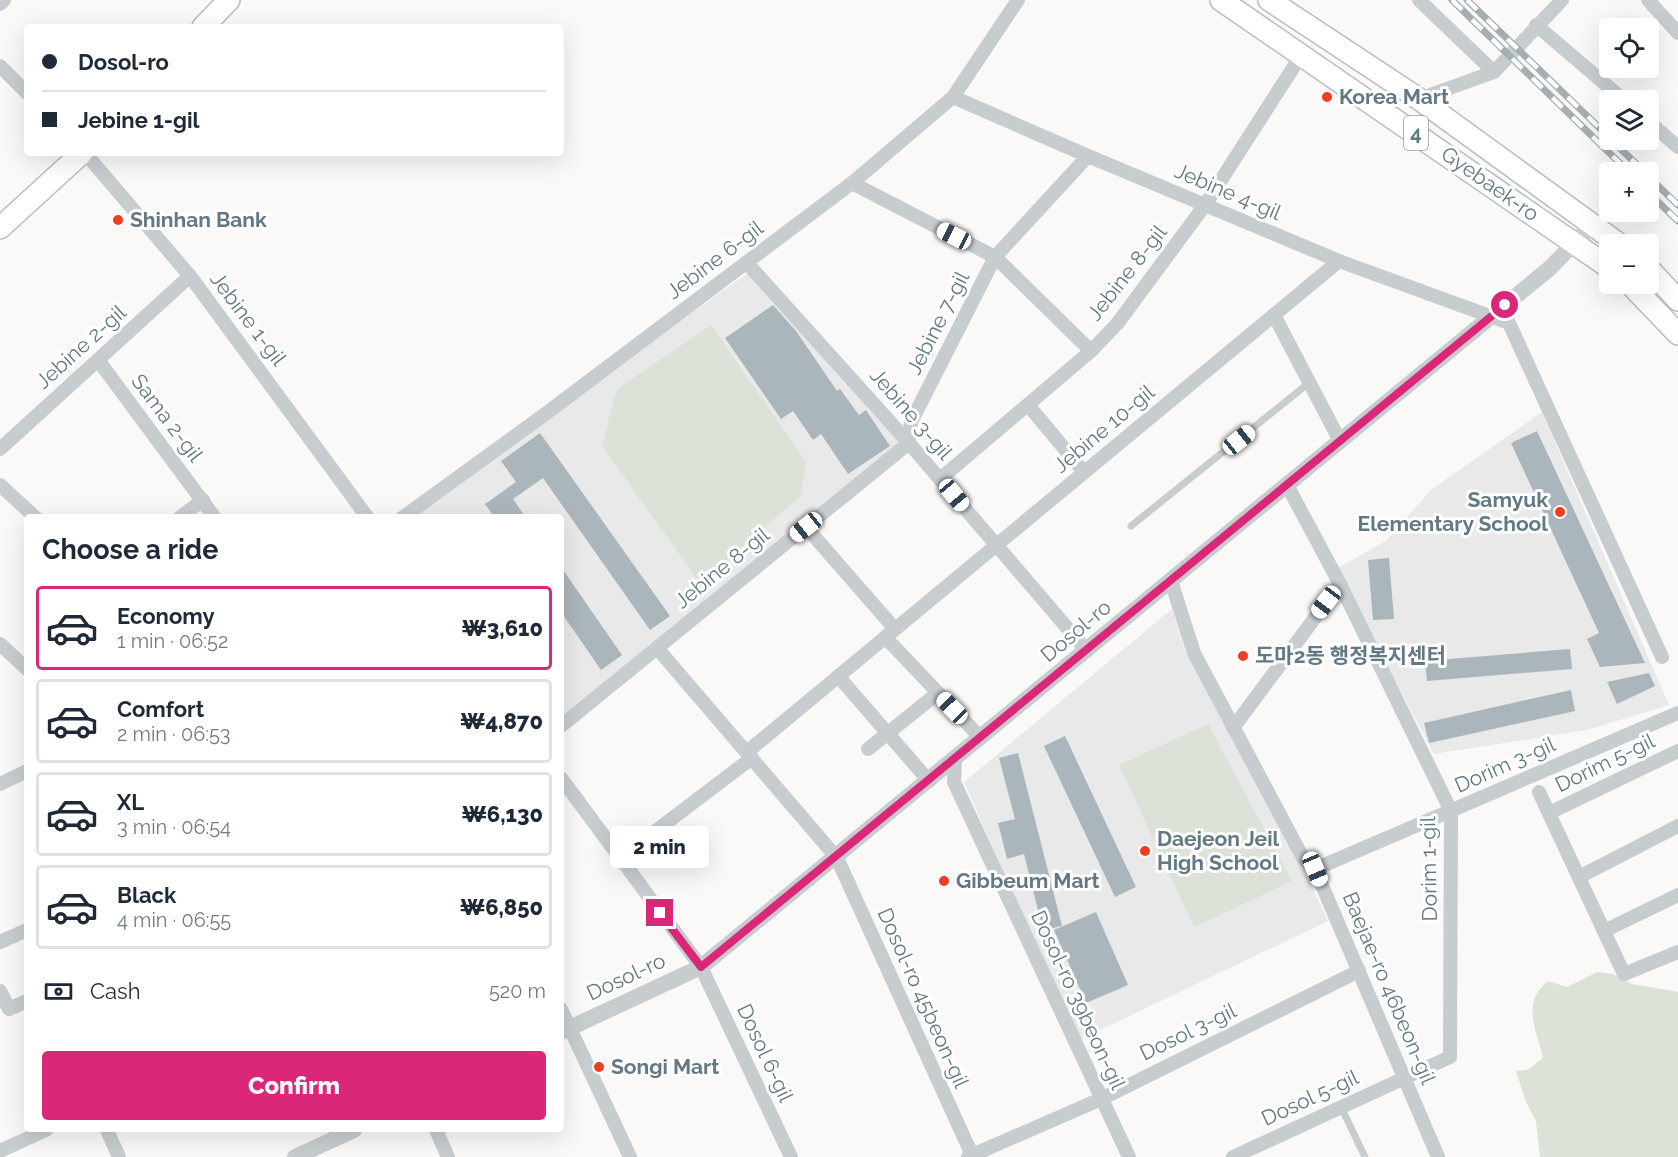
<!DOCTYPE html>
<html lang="en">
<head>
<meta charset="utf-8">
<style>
	body { margin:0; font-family:Raleway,"Noto Sans KR",sans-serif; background:#f2f2f3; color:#1f2937; height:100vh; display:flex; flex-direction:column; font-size:22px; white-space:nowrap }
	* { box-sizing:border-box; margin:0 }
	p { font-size:20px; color:#747a83 }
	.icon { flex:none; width:33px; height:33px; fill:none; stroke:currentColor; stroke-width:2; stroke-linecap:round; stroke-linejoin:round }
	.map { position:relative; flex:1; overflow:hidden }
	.side { position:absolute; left:24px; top:514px; width:540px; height:618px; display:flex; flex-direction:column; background:#fff; border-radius:6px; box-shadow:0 6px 24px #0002 }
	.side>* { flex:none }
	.top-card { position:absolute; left:24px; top:24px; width:540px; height:132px; border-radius:6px; box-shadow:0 6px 24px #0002; display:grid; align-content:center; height:132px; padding:0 18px; background:#fff }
	.buttons { position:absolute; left:1599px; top:18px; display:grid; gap:12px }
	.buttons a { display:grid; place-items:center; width:60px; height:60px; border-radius:6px; background:#fff; box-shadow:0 6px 24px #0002; font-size:30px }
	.end { position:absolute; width:27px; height:27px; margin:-14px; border:8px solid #db2777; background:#fff; box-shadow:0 0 0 3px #fff }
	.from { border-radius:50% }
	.bubble { position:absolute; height:42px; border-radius:6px; background:#fff; box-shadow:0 6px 24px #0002; font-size:20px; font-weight:800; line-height:42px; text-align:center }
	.car { position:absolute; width:18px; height:36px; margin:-18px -9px; border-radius:8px; box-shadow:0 0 4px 2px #0007; background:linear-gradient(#fff 24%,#345 0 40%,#fff 0 76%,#345 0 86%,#fff 0) }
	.top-card b { display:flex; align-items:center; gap:21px; height:57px; font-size:22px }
	.top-card b+b { border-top:2px solid #e0e1e3 }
	.top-card i { width:15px; height:15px; background:#1f2937 }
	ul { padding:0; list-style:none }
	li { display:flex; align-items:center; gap:18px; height:84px; margin:0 12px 9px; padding:0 6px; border:3px solid #e0e1e3; border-radius:6px }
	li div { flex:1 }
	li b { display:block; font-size:22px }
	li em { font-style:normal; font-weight:800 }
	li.current { border-color:#db2777 }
	li>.icon { width:54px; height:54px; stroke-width:1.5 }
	h2 { padding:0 18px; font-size:27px; line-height:72px }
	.pay { display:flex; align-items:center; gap:15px; height:66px; padding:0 18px; font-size:22px }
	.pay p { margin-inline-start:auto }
	.primary-button { display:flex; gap:12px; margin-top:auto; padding:12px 18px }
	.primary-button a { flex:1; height:69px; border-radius:6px; background:#db2777; color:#fff; font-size:24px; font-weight:800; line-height:69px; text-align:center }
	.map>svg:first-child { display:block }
</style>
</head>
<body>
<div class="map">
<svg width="1678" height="1157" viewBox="0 0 1678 1157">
	<rect width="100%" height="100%" fill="#faf9f7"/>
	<g fill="#e8e9e8">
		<path d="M751,271L904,447L561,726V518H402Z"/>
		<path d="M1542,412L1669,705L1587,730L1434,754L1336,569L1386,541L1431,490Z"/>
		<path d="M1172,609L1185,651L1240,734L1328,921L1077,1041L964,782Z"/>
	</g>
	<g fill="#dce2d8">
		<path d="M711,325L806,462L801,496L700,583L602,446C609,426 609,405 620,387Z"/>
		<path d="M1208,724L1292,881L1194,927L1119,765Z"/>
		<path d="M1597,972L1613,974L1632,984L1678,992V1157H1540L1536,1121L1526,1102L1516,1071L1527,1070L1543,1058C1537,1030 1520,1004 1548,981L1567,987Z"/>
	</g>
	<g fill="#abb6bc">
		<path d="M773,305L796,331L837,391L840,389L859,415L866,410L890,446L848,474L821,434L813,440L793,411L781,419L725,338Z"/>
		<path d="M1537,431L1645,663L1600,667L1587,639L1599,633L1511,443Z"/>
		<path d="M540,433L670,616L650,630L543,478L513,499L526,518H495L485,504L516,482L501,461Z"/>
		<path d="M1389,558L1394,619L1373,620L1368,560Z"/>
		<path d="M561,567L622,655L601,670L561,612Z"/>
		<path d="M1570,649L1572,669L1427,681L1425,661Z"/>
		<path d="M1649,673L1655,686L1617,704L1607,682Z"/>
		<path d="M1571,690L1575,711L1429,743L1424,723Z"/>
		<path d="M1065,736L1136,887L1115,897L1044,746Z"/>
		<path d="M1018,753L1062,926L1043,930L1024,854L1007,859L998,823L1015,819L999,758Z"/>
		<path d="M1096,912L1128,985L1086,1003L1054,930Z"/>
	</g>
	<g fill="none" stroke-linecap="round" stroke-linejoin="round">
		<defs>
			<g id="primary">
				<path d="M1221,0L1610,268"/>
				<path d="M1269,0L1419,99L1619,244"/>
				<path d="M203,27L229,0"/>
				<path d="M0,228L82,153"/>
				<path d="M1648,268L1678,300"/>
				<path d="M1630,284L1678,334"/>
			</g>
		</defs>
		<use href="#primary" stroke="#b7bec1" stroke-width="24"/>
		<g stroke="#c7cccf" stroke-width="7">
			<path d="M1131,526L1310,382"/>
			<path d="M1341,1107L1365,1157"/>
		</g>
		<g stroke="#c7cccf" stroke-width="14">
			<path d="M1419,0L1494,72"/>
			<path d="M1648,0L1678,33"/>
			<path d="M0,4L4,0"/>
			<path d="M1536,25L1624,100"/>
			<path d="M0,66L27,93"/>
			<path d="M953,97L1088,156L1339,261L1509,323L1662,657"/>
			<path d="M1419,99L1494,72L1562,0"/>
			<path d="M1648,121L1678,147"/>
			<path d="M85,153L190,276L368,518"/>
			<path d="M852,183L995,257L1091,351"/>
			<path d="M747,263L909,443L1087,651"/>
			<path d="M1274,315L1340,441"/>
			<path d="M98,360L215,518"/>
			<path d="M1028,405L1084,472"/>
			<path d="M0,449L190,276"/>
			<path d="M940,479L1091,351L1117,324L1205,205L1302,54"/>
			<path d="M0,485L36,518"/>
			<path d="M179,518L203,500"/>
			<path d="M402,518L548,412L852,183L953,97L1018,0"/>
			<path d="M806,527L895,629"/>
			<path d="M1171,581L1194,653L1303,858L1315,869L1438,1157"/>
			<path d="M885,637L981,738"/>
			<path d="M0,644L27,669"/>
			<path d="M657,648L837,858L972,1155"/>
			<path d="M838,676L929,781"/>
			<path d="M561,726L909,443L911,422L995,257L1088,156"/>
			<path d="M1233,728L1340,584"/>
			<path d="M868,749L938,693"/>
			<path d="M747,752L1339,261"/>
			<path d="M955,759L954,782L1129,1157"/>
			<path d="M561,778L701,967L791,1157"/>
			<path d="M0,784L27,771"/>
			<path d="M1539,792L1624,974L1678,952"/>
			<path d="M1549,813L1678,751"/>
			<path d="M620,858L752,758"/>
			<path d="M1315,869L1678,713"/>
			<path d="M1579,877L1678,826"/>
			<path d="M1604,931L1678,895"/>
			<path d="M0,942L27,930"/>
			<path d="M0,991L9,1009L27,1001"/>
			<path d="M561,1009L630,1157"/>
			<path d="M107,1130L119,1157"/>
			<path d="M436,1130L448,1157"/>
			<path d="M0,1151L46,1130"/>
			<path d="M968,1157L1101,1099L1359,971"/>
			<path d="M1233,1157L1450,1057L1451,811L1340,584L1287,485"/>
		</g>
		<g stroke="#c7cccf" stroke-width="16">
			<path d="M561,1032L701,967L1550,268L1593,224"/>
			<path d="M295,1157L354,1130"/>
		</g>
		<use href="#primary" stroke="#fff" stroke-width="21"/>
		<defs>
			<g id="rail">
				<path d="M1452,0L1629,172"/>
				<path d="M1467,0L1610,138"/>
				<path d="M1611,140L1645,172"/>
				<path d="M1648,176L1678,205"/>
				<path d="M1648,192L1678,221"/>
			</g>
		</defs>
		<use href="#rail" stroke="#a5aeb3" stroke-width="7"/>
		<use href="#rail" stroke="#fff" stroke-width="4.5" stroke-dasharray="14" stroke-linecap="butt"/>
	</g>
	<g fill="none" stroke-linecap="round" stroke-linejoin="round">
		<path stroke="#db2777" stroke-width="8" d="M660,913L701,967L1505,305"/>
	</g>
	<g fill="#f03d21" stroke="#fff" stroke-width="2">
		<circle cx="1327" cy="97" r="6"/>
		<circle cx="118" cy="220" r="6"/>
		<circle cx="1560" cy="512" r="6"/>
		<circle cx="1243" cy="656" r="6"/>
		<circle cx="1145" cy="851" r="6"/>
		<circle cx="944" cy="881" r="6"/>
		<circle cx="599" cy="1067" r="6"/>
	</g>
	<g text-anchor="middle" stroke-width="6" stroke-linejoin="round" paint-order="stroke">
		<rect fill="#fff" stroke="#91a1aa" stroke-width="1.5" x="1404" y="116" width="24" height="34" rx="4.5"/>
		<g font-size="20" font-weight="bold" fill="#627985">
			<text x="1416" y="140">4</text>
		</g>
		<g font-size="21" font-weight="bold" fill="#627985" stroke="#fff" text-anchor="start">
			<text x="1339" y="104">Korea Mart</text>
			<text x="130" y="227">Shinhan Bank</text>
			<text x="1548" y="507" text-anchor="end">Samyuk<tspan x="1548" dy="24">Elementary School</tspan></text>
			<text x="1255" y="663">도마2동 행정복지센터</text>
			<text x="1157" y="846">Daejeon Jeil<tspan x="1157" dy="24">High School</tspan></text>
			<text x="956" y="888">Gibbeum Mart</text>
			<text x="611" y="1074">Songi Mart</text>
		</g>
		<g font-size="21" fill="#627985" stroke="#fff">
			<text transform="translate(1490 184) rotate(35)" y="7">Gyebaek-ro</text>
			<text transform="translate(1228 192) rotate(23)" y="7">Jebine 4-gil</text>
			<text transform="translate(715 260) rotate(-37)" y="7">Jebine 6-gil</text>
			<text transform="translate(1127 273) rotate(-52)" y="7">Jebine 8-gil</text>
			<text transform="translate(248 319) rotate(53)" y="7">Jebine 1-gil</text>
			<text transform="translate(938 323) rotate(-63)" y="7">Jebine 7-gil</text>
			<text transform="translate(81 347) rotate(-42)" y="7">Jebine 2-gil</text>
			<text transform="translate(911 414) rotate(49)" y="7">Jebine 3-gil</text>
			<text transform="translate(167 418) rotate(53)" y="7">Sama 2-gil</text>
			<text transform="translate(1104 429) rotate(-40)" y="7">Jebine 10-gil</text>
			<text transform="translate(722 568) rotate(-39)" y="7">Jebine 8-gil</text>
			<text transform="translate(1076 631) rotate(-40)" y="7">Dosol-ro</text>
			<text transform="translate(1605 763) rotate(-26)" y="7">Dorim 5-gil</text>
			<text transform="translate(1505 765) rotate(-24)" y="7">Dorim 3-gil</text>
			<text transform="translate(1429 869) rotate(-91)" y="7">Dorim 1-gil</text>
			<text transform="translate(626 977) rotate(-25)" y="7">Dosol-ro</text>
			<text transform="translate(1389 988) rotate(67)" y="7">Baejae-ro 46beon-gil</text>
			<text transform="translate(923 998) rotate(66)" y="7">Dosol-ro 45beon-gil</text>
			<text transform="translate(1078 1000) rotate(65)" y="7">Dosol-ro 39beon-gil</text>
			<text transform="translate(1188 1032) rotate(-26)" y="7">Dosol 3-gil</text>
			<text transform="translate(765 1053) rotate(65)" y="7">Dosol 6-gil</text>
			<text transform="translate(1310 1098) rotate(-25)" y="7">Dosol 5-gil</text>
		</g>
	</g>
</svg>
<div class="buttons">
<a><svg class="icon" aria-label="locate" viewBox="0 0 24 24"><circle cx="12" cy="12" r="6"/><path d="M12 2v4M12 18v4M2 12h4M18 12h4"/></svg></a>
<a><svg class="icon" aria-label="layers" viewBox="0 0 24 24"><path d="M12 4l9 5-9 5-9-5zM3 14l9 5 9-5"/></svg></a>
<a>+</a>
<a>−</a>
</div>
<i class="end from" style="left:1505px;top:305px"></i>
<i class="end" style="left:660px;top:913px"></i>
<div class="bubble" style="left:610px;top:826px;width:99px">2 min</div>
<i class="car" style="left:954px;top:236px;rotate:297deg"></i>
<i class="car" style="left:1239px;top:440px;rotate:51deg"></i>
<i class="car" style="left:954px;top:495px;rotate:140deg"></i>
<i class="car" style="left:806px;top:527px;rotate:231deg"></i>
<i class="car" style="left:1326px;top:602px;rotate:217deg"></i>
<i class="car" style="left:952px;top:708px;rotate:316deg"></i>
<i class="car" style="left:1315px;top:869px;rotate:157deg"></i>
<div class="top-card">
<b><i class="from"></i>Dosol-ro</b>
<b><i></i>Jebine 1-gil</b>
</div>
<section class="side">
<h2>Choose a ride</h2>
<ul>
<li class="current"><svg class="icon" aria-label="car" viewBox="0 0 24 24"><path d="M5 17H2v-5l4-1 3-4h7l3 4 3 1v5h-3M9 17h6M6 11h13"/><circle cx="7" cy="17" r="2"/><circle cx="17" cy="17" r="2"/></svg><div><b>Economy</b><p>1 min · 06:52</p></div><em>₩3,610</em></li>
<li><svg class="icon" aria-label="car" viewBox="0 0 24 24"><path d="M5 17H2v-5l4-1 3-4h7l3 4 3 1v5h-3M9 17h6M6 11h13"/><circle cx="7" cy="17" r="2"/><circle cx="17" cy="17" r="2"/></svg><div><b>Comfort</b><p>2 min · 06:53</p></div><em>₩4,870</em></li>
<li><svg class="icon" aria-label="car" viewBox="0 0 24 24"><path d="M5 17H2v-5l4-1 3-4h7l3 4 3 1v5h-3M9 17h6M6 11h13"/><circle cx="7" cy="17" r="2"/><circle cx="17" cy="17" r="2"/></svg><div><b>XL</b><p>3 min · 06:54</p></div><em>₩6,130</em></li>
<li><svg class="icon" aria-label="car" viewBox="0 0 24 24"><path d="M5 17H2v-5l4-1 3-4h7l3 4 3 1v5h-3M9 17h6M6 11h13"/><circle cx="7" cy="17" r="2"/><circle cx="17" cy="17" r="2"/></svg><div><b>Black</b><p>4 min · 06:55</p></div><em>₩6,850</em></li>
</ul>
<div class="pay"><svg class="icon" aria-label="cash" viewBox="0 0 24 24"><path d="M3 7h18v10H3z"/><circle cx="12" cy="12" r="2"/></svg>Cash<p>520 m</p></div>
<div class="primary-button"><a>Confirm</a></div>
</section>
</div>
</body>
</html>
